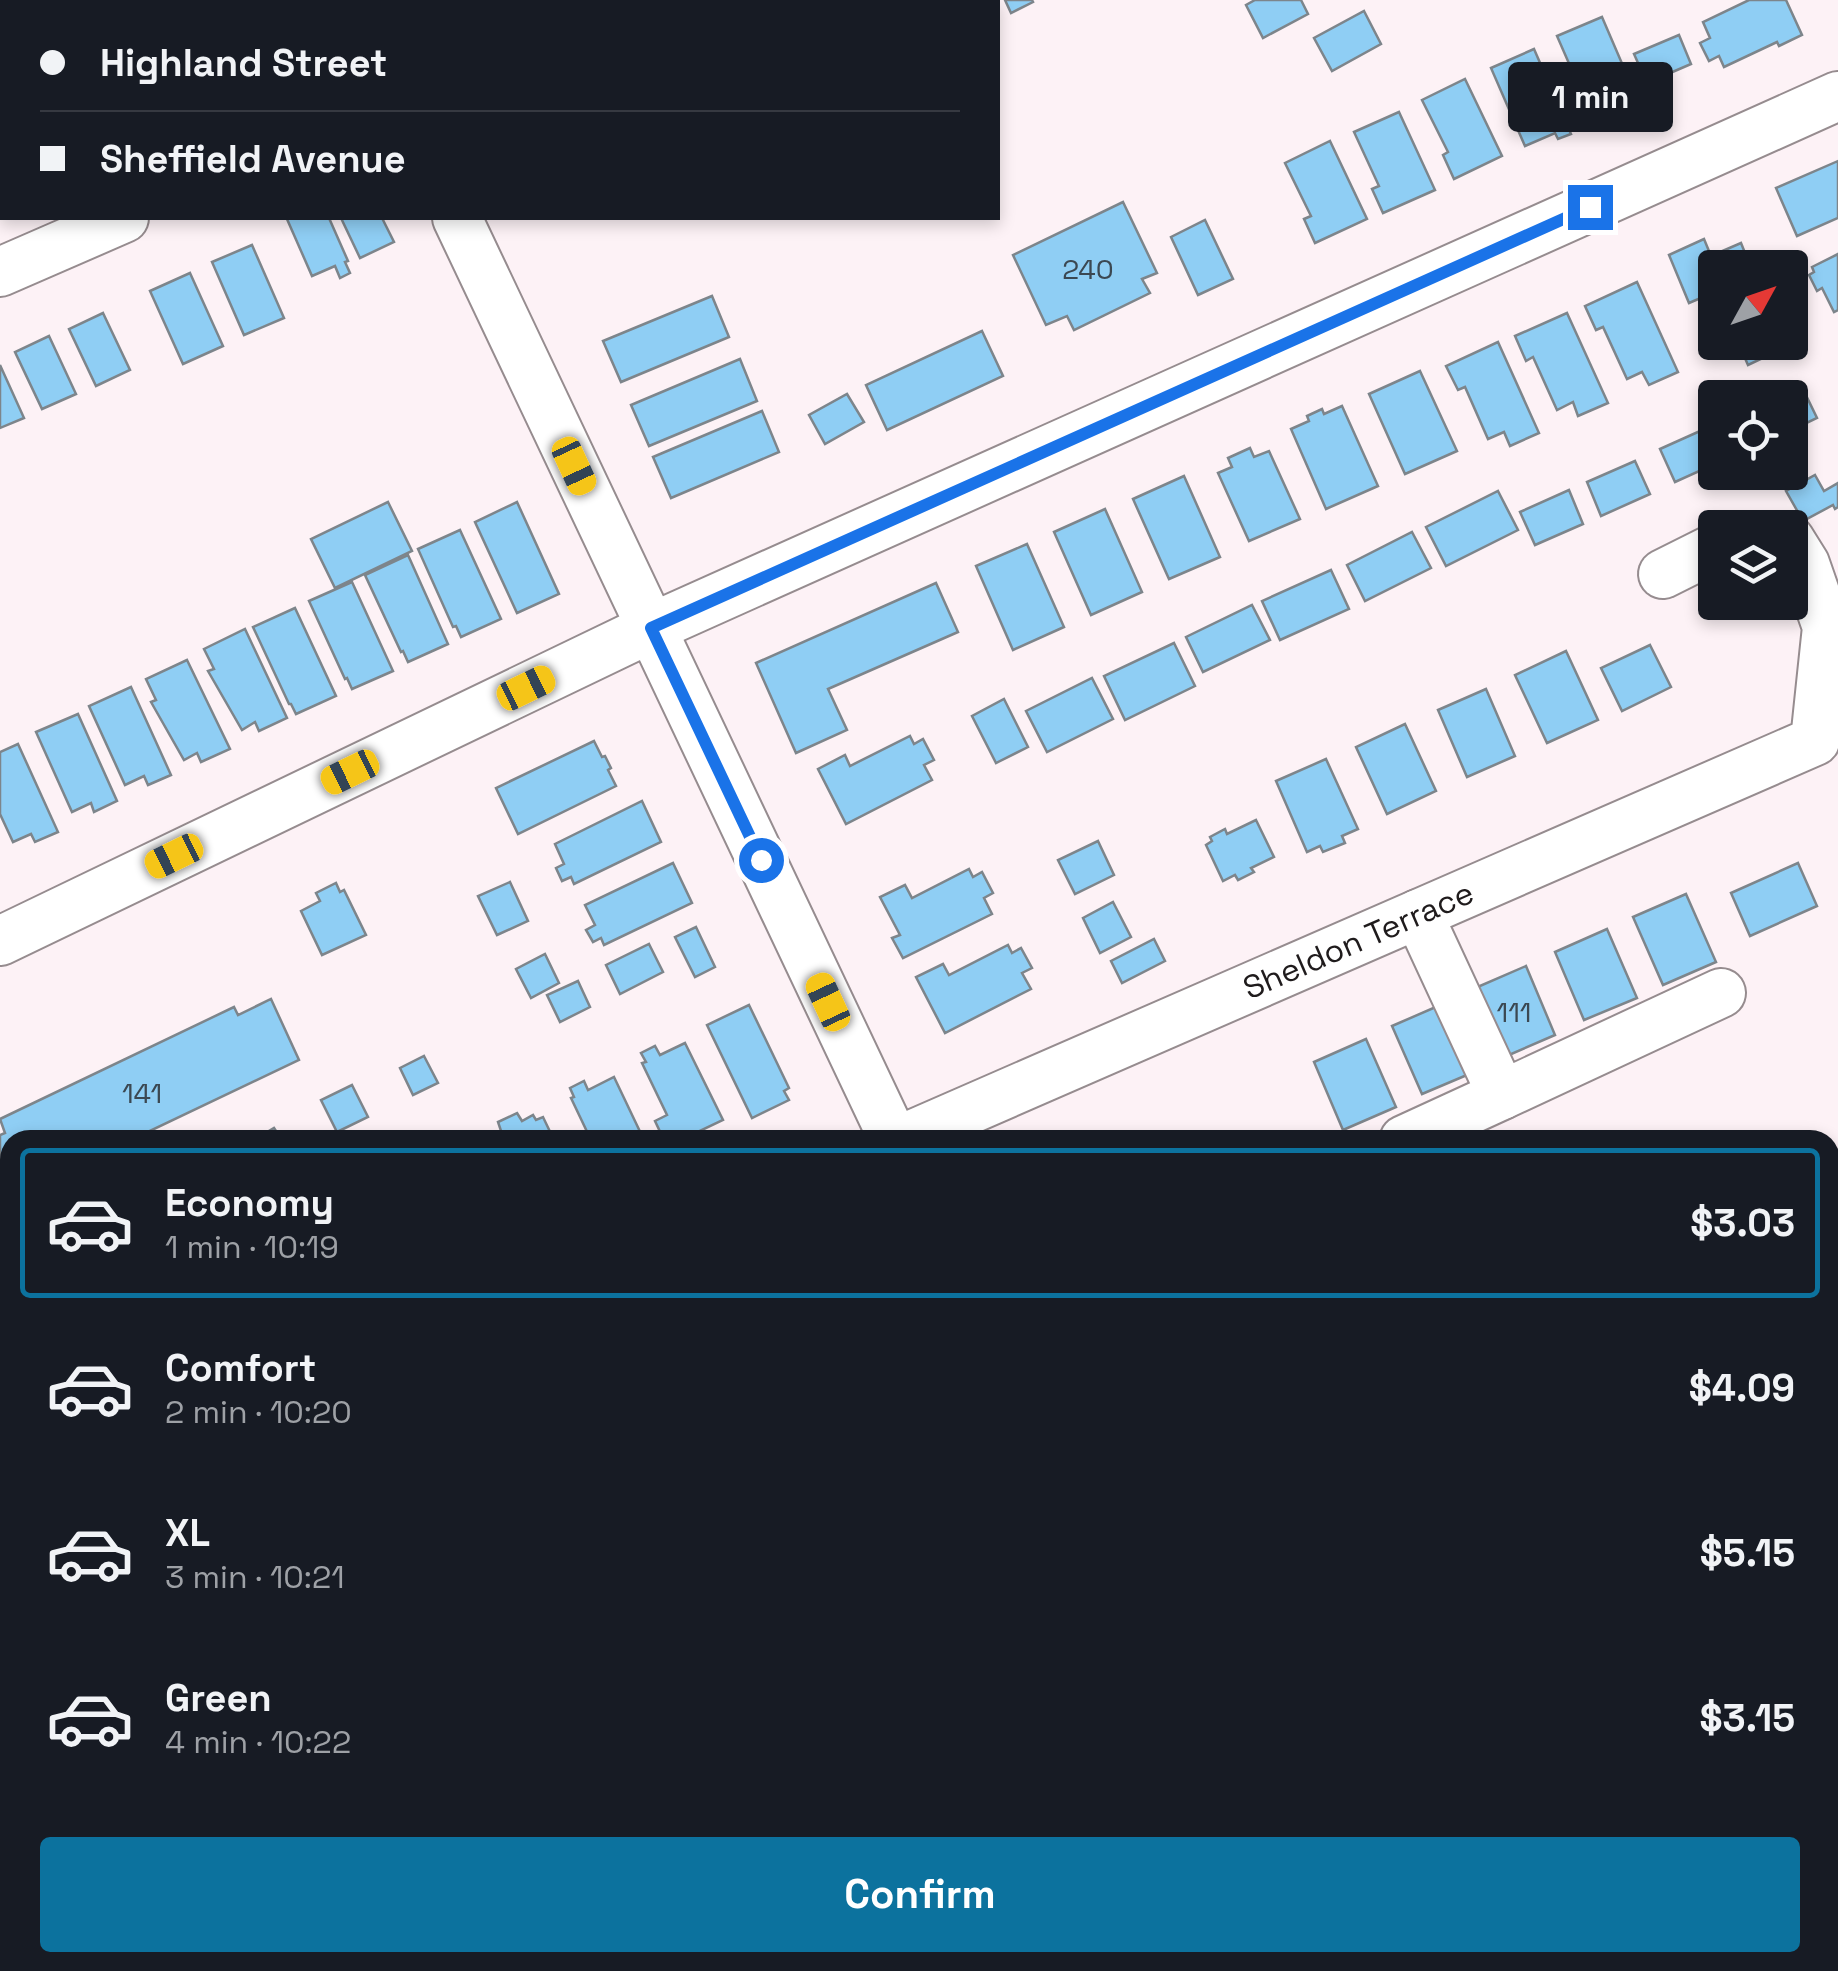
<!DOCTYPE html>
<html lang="en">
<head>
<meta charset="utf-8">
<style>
	body { margin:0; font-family:"Space Grotesk",sans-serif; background:#20242c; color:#f1f3f6; height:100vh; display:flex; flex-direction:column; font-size:38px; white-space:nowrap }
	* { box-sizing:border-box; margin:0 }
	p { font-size:32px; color:#9ea1a6 }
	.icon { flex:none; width:55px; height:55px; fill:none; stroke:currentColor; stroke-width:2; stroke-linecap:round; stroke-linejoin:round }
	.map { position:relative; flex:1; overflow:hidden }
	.sheet { position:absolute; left:0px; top:1130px; width:1840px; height:842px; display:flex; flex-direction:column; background:#171b24; border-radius:30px 30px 0 0; box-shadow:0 5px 15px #0003 }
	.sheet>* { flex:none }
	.top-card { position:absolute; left:0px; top:0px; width:1000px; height:220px; box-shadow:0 5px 15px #0003; display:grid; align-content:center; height:220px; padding:0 40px; background:#171b24 }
	.needle { width:65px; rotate:50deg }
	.controls { position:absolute; left:1698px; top:250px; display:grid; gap:20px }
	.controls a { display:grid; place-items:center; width:110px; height:110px; border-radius:10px; background:#171b24; box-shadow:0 5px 15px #0003; font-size:50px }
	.end { position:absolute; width:45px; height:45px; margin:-22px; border:12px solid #1a73e8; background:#fff; box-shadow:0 0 0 5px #fff }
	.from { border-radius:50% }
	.bubble { position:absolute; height:70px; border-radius:10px; background:#171b24; box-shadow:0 5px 15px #0003; font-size:32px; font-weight:700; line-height:70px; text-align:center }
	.car { position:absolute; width:30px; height:60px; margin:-30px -15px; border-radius:12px; box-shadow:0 0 8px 2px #0007; background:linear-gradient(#f5c518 24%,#345 0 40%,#f5c518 0 76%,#345 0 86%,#f5c518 0) }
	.top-card b { display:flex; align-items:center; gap:35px; height:95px; font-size:38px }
	.top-card b+b { border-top:2px solid #363941 }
	.top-card i { width:25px; height:25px; background:#f1f3f6 }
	ul { padding:18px 0 0; list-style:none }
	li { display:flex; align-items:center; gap:30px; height:150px; margin:0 20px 15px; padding:0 20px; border:5px solid transparent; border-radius:10px }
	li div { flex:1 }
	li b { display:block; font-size:38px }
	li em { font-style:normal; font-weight:700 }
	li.current { border-color:#0c729e }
	li>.icon { width:90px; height:90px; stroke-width:1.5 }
	.primary-button { display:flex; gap:20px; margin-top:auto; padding:20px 40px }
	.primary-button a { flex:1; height:115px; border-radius:10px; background:#0c729e; color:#fff; font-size:40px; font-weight:700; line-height:115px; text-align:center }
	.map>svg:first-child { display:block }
</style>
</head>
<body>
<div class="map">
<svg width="1838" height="1971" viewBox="0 0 1838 1971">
	<rect width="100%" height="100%" fill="#fdf2f6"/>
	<path fill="#feccdd" d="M1830,1932L1838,1943V1971H1581L1594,1962H1830Z"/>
	<g fill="#8fcef4" stroke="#7d858b" stroke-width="2.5">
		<path d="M38,0H190L191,2H40Z"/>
		<path d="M1005,0H1032L1033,2L1011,13Z"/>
		<path d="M1255,0H1301L1308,14L1263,38L1246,5Z"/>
		<path d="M1749,0H1786L1802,35L1779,46L1777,42L1724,67L1719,56L1709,61L1700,43L1710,38L1703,22Z"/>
		<path d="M1364,11L1381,44L1332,71L1314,38Z"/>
		<path d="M1602,17L1639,103L1625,109L1623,103L1588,118L1577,93L1581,91L1557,36Z"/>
		<path d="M1679,35L1691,64L1647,83L1634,54Z"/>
		<path d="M1534,49L1571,134L1558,139L1555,133L1525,146L1491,68Z"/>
		<path d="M1465,79L1502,156L1454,179L1443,155L1448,152L1422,100Z"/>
		<path d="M1399,112L1435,190L1383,213L1372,189L1379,186L1354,132Z"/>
		<path d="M1330,141L1367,219L1315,243L1304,219L1311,216L1285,163Z"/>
		<path d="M1838,161V218L1797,236L1776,188Z"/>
		<path d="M1123,202L1157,273L1142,279L1150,293L1074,330L1067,316L1046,325L1013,255Z"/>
		<path d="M289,218H329L348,261L345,262L350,273L340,278L335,266L312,276L287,219Z"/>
		<path d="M341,218H382L394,242L360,258Z"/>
		<path d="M1205,220L1233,279L1198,295L1171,237Z"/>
		<path d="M1704,239L1711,256L1741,243L1751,268H1715V292L1689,303L1669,255Z"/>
		<path d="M252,245L284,318L244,335L212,262Z"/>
		<path d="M1838,254V310L1834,312L1822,288L1817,291L1809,275L1814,272L1812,267Z"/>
		<path d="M190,273L223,346L183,364L150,291Z"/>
		<path d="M1637,282L1678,372L1649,385L1642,372L1627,379L1603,327L1596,330L1585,306Z"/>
		<path d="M712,296L729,337L621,382L603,341Z"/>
		<path d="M103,313L130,370L96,386L69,329Z"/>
		<path d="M1567,313L1608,403L1578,416L1573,402L1557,410L1533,357L1526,361L1515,336Z"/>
		<path d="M982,331L1003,376L887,430L866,385Z"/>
		<path d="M49,336L76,394L42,409L15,352Z"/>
		<path d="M1498,342L1539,433L1510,446L1504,432L1488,439L1465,387L1458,390L1446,366Z"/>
		<path d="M1738,342H1782L1784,348L1748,365Z"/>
		<path d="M740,359L757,401L649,446L631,405Z"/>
		<path d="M0,365L24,418L0,428Z"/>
		<path d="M1420,371L1457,451L1405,474L1369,394Z"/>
		<path d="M1802,387L1817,418L1790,431V398H1780Z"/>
		<path d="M847,394L864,422L825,444L809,415Z"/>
		<path d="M1342,406L1378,486L1326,509L1291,429L1309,421L1307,416L1322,409L1324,414Z"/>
		<path d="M762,411L779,452L671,498L653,457Z"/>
		<path d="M1709,427L1715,442V464L1675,482L1660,449Z"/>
		<path d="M1250,448L1254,457L1269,451L1300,519L1249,541L1218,473L1232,467L1228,458Z"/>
		<path d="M1635,461L1650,494L1601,516L1587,482Z"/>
		<path d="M1815,475L1824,491L1838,483V507L1835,509L1833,505L1803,521L1786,491Z"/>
		<path d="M1184,476L1220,557L1169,579L1133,499Z"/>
		<path d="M1569,490L1583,524L1535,545L1520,512Z"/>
		<path d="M1498,491L1518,530L1446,566L1426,527Z"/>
		<path d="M388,502L412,551L335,588L311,539Z"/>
		<path d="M517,502L559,594L517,613L475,522Z"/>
		<path d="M1105,509L1142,592L1091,615L1054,532Z"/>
		<path d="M460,530L501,619L461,637L456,626L453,627L418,549Z"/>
		<path d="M1412,532L1431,568L1365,601L1347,565Z"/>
		<path d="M1027,544L1064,627L1013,650L976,566Z"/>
		<path d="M408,555L448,644L408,662L403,651L401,652L365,575Z"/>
		<path d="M1331,570L1349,609L1280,640L1262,601Z"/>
		<path d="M352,582L393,671L352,689L347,678L345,679L309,601Z"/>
		<path d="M936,583L958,632L828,689L847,730L796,753L756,663Z"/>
		<path d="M1252,605L1270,640L1203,672L1186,637Z"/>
		<path d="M295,608L336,696L296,714L291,704H289L253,627Z"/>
		<path d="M245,629L287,718L259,731L255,722L242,730L208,671L214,669L204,649Z"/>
		<path d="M1174,643L1195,686L1125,720L1104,676Z"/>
		<path d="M1650,645L1671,687L1622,711L1601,668Z"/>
		<path d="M1566,651L1598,720L1547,743L1515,675Z"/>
		<path d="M187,660L230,749L201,762L197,753L184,760L151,702L156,700L146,679Z"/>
		<path d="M1092,678L1113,719L1047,752L1026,711Z"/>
		<path d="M131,687L171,775L148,785L144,776L125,785L89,706Z"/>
		<path d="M1486,689L1515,756L1467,777L1438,710Z"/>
		<path d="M1004,699L1028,747L996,763L972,716Z"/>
		<path d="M78,714L117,801L94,812L91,803L72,812L36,732Z"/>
		<path d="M1405,724L1436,791L1387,814L1356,747Z"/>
		<path d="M910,736L914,744L923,739L934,760L924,765L932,780L846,824L818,769L845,755L850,766Z"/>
		<path d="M594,741L602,757L605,756L611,768L608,770L616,786L518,834L496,788Z"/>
		<path d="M18,744L58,832L35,842L31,834L13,842L0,814V752Z"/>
		<path d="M1326,759L1358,829L1342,836L1345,843L1323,852L1320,846L1307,852L1276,781Z"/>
		<path d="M642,801L661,842L574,884L571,877L562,881L556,868L564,864L555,844Z"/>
		<path d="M1256,820L1274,857L1251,868L1254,872L1238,880L1235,875L1223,881L1206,845L1212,841L1210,837L1225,829L1227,834Z"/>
		<path d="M1098,841L1114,875L1075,894L1058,860Z"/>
		<path d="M673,863L692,903L604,945L601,938L593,942L586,930L595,925L585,905Z"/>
		<path d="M1798,863L1817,906L1750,936L1731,893Z"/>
		<path d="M969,869L973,877L982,872L993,893L984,898L992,914L903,958L892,938L900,935L880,897L905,885L912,898Z"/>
		<path d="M510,882L528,921L497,935L478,896Z"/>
		<path d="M336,883L340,892L344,890L366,935L322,955L301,911L320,901L316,893Z"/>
		<path d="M1686,894L1716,962L1663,985L1633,917Z"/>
		<path d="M1113,902L1131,937L1100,953L1083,918Z"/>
		<path d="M696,927L715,967L695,977L675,937Z"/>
		<path d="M1607,929L1637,998L1584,1020L1555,952Z"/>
		<path d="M1154,939L1165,961L1122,983L1111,961Z"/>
		<path d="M649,944L663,972L620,994L606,965Z"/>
		<path d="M1008,945L1012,953L1021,948L1032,968L1022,973L1031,989L945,1033L916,977L943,964L949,975Z"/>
		<path d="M545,954L559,983L531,998L516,969Z"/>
		<path d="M1526,966L1555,1035L1502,1058L1473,989Z"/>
		<path d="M578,981L590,1007L560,1022L547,995Z"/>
		<path d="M271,999L299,1060L131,1140H10V1178L0,1157V1135L5,1133L0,1119L234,1007L238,1015Z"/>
		<path d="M1445,1003L1474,1072L1422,1094L1392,1026Z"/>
		<path d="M749,1005L789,1088L784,1091L789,1100L752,1118L707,1025Z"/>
		<path d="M1366,1039L1396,1107L1343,1130L1314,1062Z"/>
		<path d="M685,1043L723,1120L681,1140H664L655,1121L667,1115L642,1063L646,1062L641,1053L655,1046L660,1055Z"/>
		<path d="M424,1056L438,1083L413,1095L400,1068Z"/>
		<path d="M614,1077L644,1140H591L571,1098L574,1097L570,1088L584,1081L588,1090Z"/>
		<path d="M352,1085L368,1117L337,1132L321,1100Z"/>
		<path d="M517,1113L522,1121L533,1115L536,1120L543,1117L554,1140H504L498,1122Z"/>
		<path d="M274,1128L282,1140H254Z"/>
		<path d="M10,1292V1377L0,1356V1296Z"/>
		<path d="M1838,1414V1457L1830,1443V1431L1836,1427L1830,1418Z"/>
		<path d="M10,1671V1721L0,1700V1676Z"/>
		<path d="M0,1747L10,1769V1843L6,1844L0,1831Z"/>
		<path d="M210,1962H353L337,1971H194Z"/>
		<path d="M399,1962H506L488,1971H403Z"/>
		<path d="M691,1962H775L756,1971H695Z"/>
		<path d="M873,1962H967L971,1971H877Z"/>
	</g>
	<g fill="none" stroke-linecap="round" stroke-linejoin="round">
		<defs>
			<g id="minor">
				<path d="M599,2L605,0"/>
				<path d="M0,82L2,87"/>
				<path d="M457,218L894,1140"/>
				<path d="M0,272L124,218"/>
				<path d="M1663,574L1715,548"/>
				<path d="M1418,914L1502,1095L1721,993"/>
				<path d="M0,941L651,628L1838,96"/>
				<path id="s1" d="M900,1140L1815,741L1827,627L1805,564L1790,540"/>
				<path d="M1404,1140L1502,1095"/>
				<path d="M0,1572L10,1567"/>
				<path d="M0,1928L10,1925"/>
			</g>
			<g id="major">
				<path d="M1830,1669L1838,1664"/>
				<path d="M1310,1971L1322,1962"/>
			</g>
		</defs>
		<use href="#minor" stroke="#968c8f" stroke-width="52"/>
		<use href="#major" stroke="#91566d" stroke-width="60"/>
		<use href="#minor" stroke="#fff" stroke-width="48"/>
		<use href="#major" stroke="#e2adc2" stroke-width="55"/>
	</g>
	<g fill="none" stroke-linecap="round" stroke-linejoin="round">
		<path stroke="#1a73e8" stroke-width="12" d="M761,860L651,628L1590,207"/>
	</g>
	<g text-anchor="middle" stroke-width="8" stroke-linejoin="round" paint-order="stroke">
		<g font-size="28" fill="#3b4852">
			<text x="1088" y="279">240</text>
			<text x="1514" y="1022">111</text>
			<text x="142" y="1103">141</text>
		</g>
		<g font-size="32" fill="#1f1b1c" stroke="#fdf2f6">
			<text dy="11" stroke="none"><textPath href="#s1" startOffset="500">Sheldon Terrace</textPath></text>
		</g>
	</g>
</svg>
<div class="controls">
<a><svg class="needle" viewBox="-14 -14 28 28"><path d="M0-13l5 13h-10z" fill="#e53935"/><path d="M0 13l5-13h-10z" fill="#9ea1a6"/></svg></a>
<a><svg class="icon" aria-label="locate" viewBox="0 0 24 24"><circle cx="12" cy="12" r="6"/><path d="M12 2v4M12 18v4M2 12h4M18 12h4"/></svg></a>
<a><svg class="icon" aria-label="layers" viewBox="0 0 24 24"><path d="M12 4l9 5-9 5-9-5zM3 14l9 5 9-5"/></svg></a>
</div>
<i class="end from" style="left:761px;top:860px"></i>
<i class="end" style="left:1590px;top:207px"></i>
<div class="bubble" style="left:1508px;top:62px;width:165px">1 min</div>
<i class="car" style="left:574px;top:466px;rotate:155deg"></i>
<i class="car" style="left:526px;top:688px;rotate:64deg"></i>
<i class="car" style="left:350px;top:772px;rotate:244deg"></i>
<i class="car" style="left:174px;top:856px;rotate:244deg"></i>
<i class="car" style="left:828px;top:1002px;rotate:335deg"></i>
<div class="top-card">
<b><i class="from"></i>Highland Street</b>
<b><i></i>Sheffield Avenue</b>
</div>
<section class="sheet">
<ul>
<li class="current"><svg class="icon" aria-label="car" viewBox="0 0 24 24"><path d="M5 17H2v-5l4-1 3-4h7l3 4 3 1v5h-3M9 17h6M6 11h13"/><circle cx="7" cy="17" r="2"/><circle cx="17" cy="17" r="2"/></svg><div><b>Economy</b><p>1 min · 10:19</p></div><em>$3.03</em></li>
<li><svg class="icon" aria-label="car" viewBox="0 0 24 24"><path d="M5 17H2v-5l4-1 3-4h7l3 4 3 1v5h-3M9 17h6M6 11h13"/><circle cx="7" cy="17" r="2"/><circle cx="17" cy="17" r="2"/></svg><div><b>Comfort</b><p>2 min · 10:20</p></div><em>$4.09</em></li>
<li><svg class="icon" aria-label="car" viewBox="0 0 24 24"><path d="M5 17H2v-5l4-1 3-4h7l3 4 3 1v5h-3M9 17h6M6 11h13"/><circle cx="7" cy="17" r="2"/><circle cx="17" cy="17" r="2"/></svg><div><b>XL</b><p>3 min · 10:21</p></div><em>$5.15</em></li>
<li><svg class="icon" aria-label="car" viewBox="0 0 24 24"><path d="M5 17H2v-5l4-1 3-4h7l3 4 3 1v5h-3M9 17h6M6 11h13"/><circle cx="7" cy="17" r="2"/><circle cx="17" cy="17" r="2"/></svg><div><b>Green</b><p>4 min · 10:22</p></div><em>$3.15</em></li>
</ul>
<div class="primary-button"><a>Confirm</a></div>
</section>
</div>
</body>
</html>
